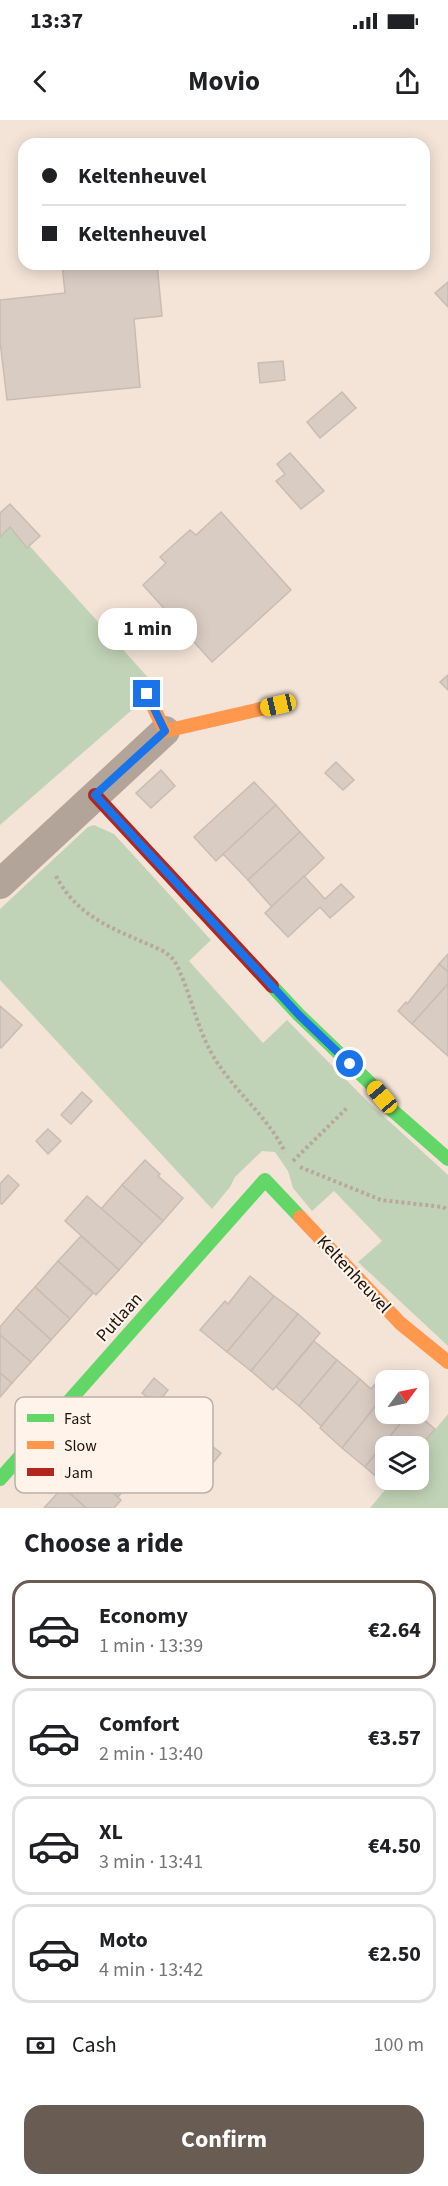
<!DOCTYPE html>
<html lang="en">
<head>
<meta charset="utf-8">
<style>
	body { margin:0; font-family:"Source Sans 3",sans-serif; background:#f6f6f6; color:#202124; height:100vh; display:flex; flex-direction:column; font-size:22px; white-space:nowrap }
	* { box-sizing:border-box; margin:0 }
	p { font-size:20px; color:#757577 }
	.icon { flex:none; width:33px; height:33px; fill:none; stroke:currentColor; stroke-width:2; stroke-linecap:round; stroke-linejoin:round }
	.map { position:relative; height:1388px; overflow:hidden }
	.panel { display:flex; flex-direction:column; background:#fff; flex:1 }
	.panel>* { flex:none }
	.guide { position:absolute; left:18px; top:18px; width:412px; height:132px; border-radius:18px; box-shadow:0 3px 15px #0003; display:grid; align-content:center; height:132px; padding:0 24px; background:#fff }
	.needle { width:39px; rotate:57deg }
	.buttons { position:absolute; left:375px; top:1250px; display:grid; gap:12px }
	.buttons a { display:grid; place-items:center; width:54px; height:54px; border-radius:12px; background:#fff; box-shadow:0 3px 15px #0003; font-size:30px }
	.end { position:absolute; width:27px; height:27px; margin:-14px; border:8px solid #1a73e8; background:#fff; box-shadow:0 0 0 3px #fff }
	.from { border-radius:50% }
	.bubble { position:absolute; height:42px; border-radius:18px; background:#fff; box-shadow:0 3px 15px #0003; font-size:20px; font-weight:700; line-height:42px; text-align:center }
	.car { position:absolute; width:18px; height:36px; margin:-18px -9px; border-radius:8px; box-shadow:0 0 4px 2px #0007; background:linear-gradient(#f5c518 24%,#345 0 40%,#f5c518 0 76%,#345 0 86%,#f5c518 0) }
	.guide b { display:flex; align-items:center; gap:21px; height:57px; font-size:22px }
	.guide b+b { border-top:2px solid #e0e0e0 }
	.guide i { width:15px; height:15px; background:#202124 }
	ul { padding:0; list-style:none }
	li { display:flex; align-items:center; gap:18px; height:99px; margin:0 12px 9px; padding:0 12px; border:3px solid #e0e0e0; border-radius:18px }
	li div { flex:1 }
	li b { display:block; font-size:22px }
	li em { font-style:normal; font-weight:700 }
	li.current { border-color:#685c53 }
	li>.icon { width:54px; height:54px; stroke-width:1.5 }
	h2 { padding:0 24px; font-size:27px; line-height:72px }
	.pay { display:flex; align-items:center; gap:15px; height:66px; padding:0 24px; font-size:22px }
	.pay p { margin-inline-start:auto }
	.cta { display:flex; gap:12px; margin-top:auto; padding:12px 24px }
	.cta a { flex:1; height:69px; border-radius:18px; background:#685c53; color:#fff; font-size:24px; font-weight:700; line-height:69px; text-align:center }
	.status { display:flex; justify-content:space-between; align-items:center; height:42px; padding:0 30px; background:#fff; direction:ltr }
	.status svg { height:16px; fill:currentColor }
	header { display:flex; justify-content:space-between; align-items:center; height:78px; padding:0 24px; background:#fff; font-size:27px; font-weight:700 }
	.map>svg:first-child { display:block }
</style>
</head>
<body>
<div class="status"><b>13:37</b><svg viewBox="0 0 49 12"><path d="M0 12V9h3v3zM5 12V6h3v6zM10 12V3h3v9zM15 12V0h3v12zM26 1h20v11H26zM47 4h2v5h-2z"/></svg></div>
<header><svg class="icon" aria-label="back" viewBox="0 0 24 24"><path d="M15 5l-7 7 7 7"/></svg>Movio<svg class="icon" aria-label="share" viewBox="0 0 24 24"><path d="M12 15V3M7 8l5-5 5 5M5 13v7h14v-7"/></svg></header>
<div class="map">
<svg width="448" height="1388" viewBox="0 0 448 1388">
	<rect width="100%" height="100%" fill="#f4e4d8"/>
	<g fill="#c1d3b6">
		<path d="M0,393L153,563L141,582L0,705Z"/>
		<path d="M94,705L114,714L211,820L189,841L263,923L287,900L368,982L448,1055V1226L358,1142L382,1121L334,1071L312,1091L293,1068L288,1051L275,1032L262,1031L235,1057L230,1067L212,1089L0,860V789L88,707Z"/>
		<path d="M448,1294V1388H370L394,1359H418L419,1329Z"/>
	</g>
	<g fill="#d9ccc3" stroke="#c9bcb3" stroke-width="1.5">
		<path d="M62,144H157L162,196L134,199L140,267L7,280L0,221V180L65,173Z"/>
		<path d="M448,162V187L435,173Z"/>
		<path d="M283,241L285,260L260,263L258,243Z"/>
		<path d="M342,272L356,288L320,318L307,302Z"/>
		<path d="M290,333L324,371L301,389L276,361L285,354L277,344Z"/>
		<path d="M10,384L40,416L27,428L10,407L0,417V393Z"/>
		<path d="M221,392L291,470L212,542L143,465L166,443L160,437L190,410L196,415Z"/>
		<path d="M448,555V570L440,562Z"/>
		<path d="M336,642L354,660L343,670L325,653Z"/>
		<path d="M161,650L175,666L151,688L136,673Z"/>
		<path d="M254,662L276,685L216,741L194,717Z"/>
		<path d="M276,685L300,712L248,760L223,734Z"/>
		<path d="M300,712L324,738L272,787L248,760Z"/>
		<path d="M304,756L325,779L341,764L354,777L330,798L320,787L288,817L265,793Z"/>
		<path d="M448,834V852L439,844Z"/>
		<path d="M439,844L448,852V864L412,904L398,891L406,882L407,884Z"/>
		<path d="M448,864V936L412,904Z"/>
		<path d="M0,886L22,905L1,928L0,927Z"/>
		<path d="M82,972L92,981L71,1004L61,995Z"/>
		<path d="M48,1009L61,1021L48,1034L36,1021Z"/>
		<path d="M145,1040L160,1054L158,1056L183,1078L163,1101L122,1065Z"/>
		<path d="M8,1055L19,1065L2,1084L0,1083V1064Z"/>
		<path d="M122,1065L163,1101L142,1124L101,1089Z"/>
		<path d="M87,1076L142,1124L119,1150L65,1101Z"/>
		<path d="M81,1116L119,1150L96,1175L58,1141Z"/>
		<path d="M58,1141L93,1173L70,1199L35,1167Z"/>
		<path d="M250,1156L274,1176L227,1232L200,1210L225,1181L228,1184Z"/>
		<path d="M35,1167L70,1199L51,1220L16,1188Z"/>
		<path d="M274,1176L298,1194L251,1251L227,1232Z"/>
		<path d="M16,1188L51,1220L31,1242L0,1215V1207Z"/>
		<path d="M298,1194L320,1213L273,1270L251,1251Z"/>
		<path d="M0,1215L31,1242L12,1263L0,1253Z"/>
		<path d="M314,1221L337,1240L299,1286L276,1267Z"/>
		<path d="M337,1240L360,1259L321,1306L299,1286Z"/>
		<path d="M0,1253L12,1263L0,1277Z"/>
		<path d="M154,1258L168,1270L157,1284L142,1273Z"/>
		<path d="M360,1259L371,1269L376,1263L386,1271V1273L342,1328L320,1308Z"/>
		<path d="M386,1273V1293H409L365,1347L342,1328Z"/>
		<path d="M409,1293H416L435,1309L418,1329V1326H386V1359H393L387,1366L365,1347Z"/>
		<path d="M198,1315L221,1333L212,1344L190,1324Z"/>
		<path d="M102,1323L137,1355L118,1377L82,1346Z"/>
		<path d="M82,1346L121,1380L114,1388H86L63,1367Z"/>
		<path d="M63,1367L86,1388H44Z"/>
	</g>
	<g fill="none" stroke-linecap="round" stroke-linejoin="round">
		<g stroke="#b6a89f" stroke-width="4" stroke-dasharray="3 3" stroke-linecap="butt">
			<path d="M56,756C80,802 122,811 165,832L174,840C191,871 196,909 215,939C236,973 268,997 285,1032"/>
			<path d="M293,1041L347,988"/>
			<path d="M300,1047L381,1080L443,1087L448,1090"/>
		</g>
		<path stroke="#b3a499" stroke-width="30" d="M0,764L165,611"/>
		<g stroke="#63d668" stroke-width="14">
			<path d="M272,866L299,895L371,964L392,990L448,1039"/>
			<path d="M0,1359L265,1060L300,1097"/>
		</g>
		<g stroke="#ff974d" stroke-width="14">
			<path d="M147,574L165,611L278,585"/>
			<path d="M300,1097L400,1203L448,1242"/>
		</g>
		<path stroke="#b3261e" stroke-width="14" d="M95,675L272,866"/>
	</g>
	<g fill="none" stroke-linecap="round" stroke-linejoin="round">
		<path stroke="#1a73e8" stroke-width="8" d="M147,574L165,611L95,675L299,895L350,944"/>
	</g>
	<g text-anchor="middle" stroke-width="4.5" stroke-linejoin="round" paint-order="stroke">
		<g font-size="18" fill="#1d130c" stroke="#fff3ea">
			<text transform="translate(354 1154) rotate(47)" y="6">Keltenheuvel</text>
			<text transform="translate(119 1197) rotate(-48)" y="6">Putlaan</text>
		</g>
	</g>
	<rect x="15" y="1277" width="198" height="96" rx="9" fill="#fff3ea" stroke="#bbb0a7" stroke-width="1.5"/>
	<rect x="27" y="1294" width="27" height="8" fill="#63d668"/>
	<rect x="27" y="1321" width="27" height="8" fill="#ff974d"/>
	<rect x="27" y="1348" width="27" height="8" fill="#b3261e"/>
	<g font-size="16" fill="#1d130c">
		<text x="64" y="1304">Fast</text>
		<text x="64" y="1331">Slow</text>
		<text x="64" y="1358">Jam</text>
	</g>
</svg>
<div class="buttons">
<a><svg class="needle" viewBox="-14 -14 28 28"><path d="M0-13l5 13h-10z" fill="#e53935"/><path d="M0 13l5-13h-10z" fill="#757577"/></svg></a>
<a><svg class="icon" aria-label="layers" viewBox="0 0 24 24"><path d="M12 4l9 5-9 5-9-5zM3 14l9 5 9-5"/></svg></a>
</div>
<i class="end from" style="left:350px;top:944px"></i>
<i class="end" style="left:147px;top:574px"></i>
<div class="bubble" style="left:98px;top:488px;width:99px">1 min</div>
<i class="car" style="left:278px;top:585px;rotate:257deg"></i>
<i class="car" style="left:382px;top:977px;rotate:320deg"></i>
<div class="guide">
<b><i class="from"></i>Keltenheuvel</b>
<b><i></i>Keltenheuvel</b>
</div>
</div>
<section class="panel">
<h2>Choose a ride</h2>
<ul>
<li class="current"><svg class="icon" aria-label="car" viewBox="0 0 24 24"><path d="M5 17H2v-5l4-1 3-4h7l3 4 3 1v5h-3M9 17h6M6 11h13"/><circle cx="7" cy="17" r="2"/><circle cx="17" cy="17" r="2"/></svg><div><b>Economy</b><p>1 min · 13:39</p></div><em>€2.64</em></li>
<li><svg class="icon" aria-label="car" viewBox="0 0 24 24"><path d="M5 17H2v-5l4-1 3-4h7l3 4 3 1v5h-3M9 17h6M6 11h13"/><circle cx="7" cy="17" r="2"/><circle cx="17" cy="17" r="2"/></svg><div><b>Comfort</b><p>2 min · 13:40</p></div><em>€3.57</em></li>
<li><svg class="icon" aria-label="car" viewBox="0 0 24 24"><path d="M5 17H2v-5l4-1 3-4h7l3 4 3 1v5h-3M9 17h6M6 11h13"/><circle cx="7" cy="17" r="2"/><circle cx="17" cy="17" r="2"/></svg><div><b>XL</b><p>3 min · 13:41</p></div><em>€4.50</em></li>
<li><svg class="icon" aria-label="car" viewBox="0 0 24 24"><path d="M5 17H2v-5l4-1 3-4h7l3 4 3 1v5h-3M9 17h6M6 11h13"/><circle cx="7" cy="17" r="2"/><circle cx="17" cy="17" r="2"/></svg><div><b>Moto</b><p>4 min · 13:42</p></div><em>€2.50</em></li>
</ul>
<div class="pay"><svg class="icon" aria-label="cash" viewBox="0 0 24 24"><path d="M3 7h18v10H3z"/><circle cx="12" cy="12" r="2"/></svg>Cash<p>100 m</p></div>
<div class="cta"><a>Confirm</a></div>
</section>
</body>
</html>
